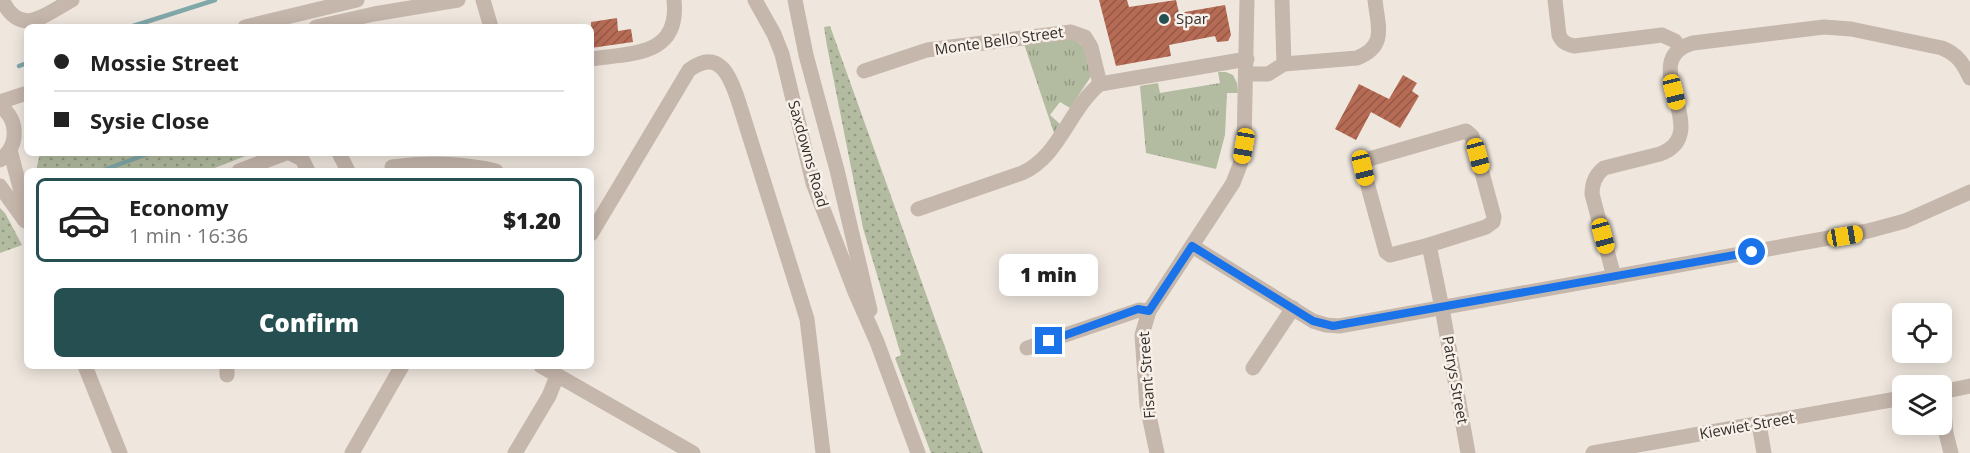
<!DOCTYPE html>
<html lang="en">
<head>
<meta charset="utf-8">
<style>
	body { margin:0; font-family:"Open Sans",sans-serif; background:#f6f6f6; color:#222; height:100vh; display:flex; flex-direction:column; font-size:22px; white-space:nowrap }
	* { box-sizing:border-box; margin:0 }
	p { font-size:20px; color:#767676 }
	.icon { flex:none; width:33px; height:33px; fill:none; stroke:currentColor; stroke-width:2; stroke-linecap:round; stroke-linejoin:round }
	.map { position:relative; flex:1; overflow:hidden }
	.details { position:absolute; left:24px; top:168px; width:570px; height:201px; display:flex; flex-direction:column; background:#fff; border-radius:9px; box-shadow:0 3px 15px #0003 }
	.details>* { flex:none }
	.hud { position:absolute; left:24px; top:24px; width:570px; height:132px; border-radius:9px; box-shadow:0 3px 15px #0003; display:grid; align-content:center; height:132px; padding:0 30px; background:#fff }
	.controls { position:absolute; left:1892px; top:303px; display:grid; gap:12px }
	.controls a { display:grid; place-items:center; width:60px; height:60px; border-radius:9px; background:#fff; box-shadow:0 3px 15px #0003; font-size:30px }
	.end { position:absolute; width:27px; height:27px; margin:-14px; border:8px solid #1a73e8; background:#fff; box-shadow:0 0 0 3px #fff }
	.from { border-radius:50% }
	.bubble { position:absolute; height:42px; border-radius:9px; background:#fff; box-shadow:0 3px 15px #0003; font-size:20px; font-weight:800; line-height:42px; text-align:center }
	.car { position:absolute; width:18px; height:36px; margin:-18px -9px; border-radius:8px; box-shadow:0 0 4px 2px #0007; background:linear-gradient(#f5c518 24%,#345 0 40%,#f5c518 0 76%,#345 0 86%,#f5c518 0) }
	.hud b { display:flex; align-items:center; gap:21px; height:57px; font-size:22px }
	.hud b+b { border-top:2px solid #e0e0e0 }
	.hud i { width:15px; height:15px; background:#222 }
	ul { padding:10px 0 0; list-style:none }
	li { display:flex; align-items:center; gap:18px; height:84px; margin:0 12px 9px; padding:0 18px; border:3px solid transparent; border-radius:9px }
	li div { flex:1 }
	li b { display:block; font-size:22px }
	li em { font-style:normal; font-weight:800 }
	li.current { border-color:#254f51 }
	li>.icon { width:54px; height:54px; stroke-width:1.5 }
	.primary-button { display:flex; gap:12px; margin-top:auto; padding:12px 30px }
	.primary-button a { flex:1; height:69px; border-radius:9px; background:#254f51; color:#fff; font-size:24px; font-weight:800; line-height:69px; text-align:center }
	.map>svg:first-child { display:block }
</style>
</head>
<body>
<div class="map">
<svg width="1970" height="453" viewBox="0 0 1970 453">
	<defs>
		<pattern id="grass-dots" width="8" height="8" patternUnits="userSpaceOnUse" patternTransform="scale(1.5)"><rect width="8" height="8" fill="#b3bca0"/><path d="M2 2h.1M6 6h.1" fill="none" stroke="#929983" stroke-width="1.8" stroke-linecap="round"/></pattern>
		<pattern id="park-tufts" width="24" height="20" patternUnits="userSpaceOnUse" patternTransform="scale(1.5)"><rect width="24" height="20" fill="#b3bca0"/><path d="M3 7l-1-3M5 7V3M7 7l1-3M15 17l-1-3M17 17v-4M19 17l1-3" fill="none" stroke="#929983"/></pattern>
		<pattern id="building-hatch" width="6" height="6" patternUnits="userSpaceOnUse" patternTransform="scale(1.5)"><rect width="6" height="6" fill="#b66b55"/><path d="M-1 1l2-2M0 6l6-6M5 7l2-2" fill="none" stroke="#955847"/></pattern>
	</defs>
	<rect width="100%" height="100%" fill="#efe7de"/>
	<g fill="url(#grass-dots)">
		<path d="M830,26L983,453H931L895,358L901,355L863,228L827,46L824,27Z"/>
		<path d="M40,153H253L207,171H36Z"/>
		<path d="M0,208L5,213L22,245L0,253Z"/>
	</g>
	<g fill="url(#park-tufts)">
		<path d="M1069,38C1088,43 1087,58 1092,75L1070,108L1060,102L1050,115L1060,124L1054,133L1024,44Z"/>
		<path d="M1218,72H1226L1233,75L1237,83L1238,93H1227L1225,135L1216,169L1146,153L1140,86L1158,83L1160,93L1220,83Z"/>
	</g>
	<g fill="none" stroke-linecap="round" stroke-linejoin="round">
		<g stroke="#81a8a9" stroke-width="4.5">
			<path d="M130,27L215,0"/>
			<path d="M19,66L27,63"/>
			<path d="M101,171L150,153"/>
		</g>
	</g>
	<g fill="url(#building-hatch)">
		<path d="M1099,0H1127L1129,7L1176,0L1179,13L1225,5L1231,35L1228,41L1217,42L1215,36L1169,45L1171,56L1116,66Z"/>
		<path d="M617,18L618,31L631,29L633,42L591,48V22Z"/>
		<path d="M1403,75L1417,83L1412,91L1419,96L1400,128L1371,112L1356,140L1335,129L1359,84L1389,99Z"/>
	</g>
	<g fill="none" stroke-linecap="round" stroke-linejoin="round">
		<g stroke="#c6b7ac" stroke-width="15">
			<path d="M2,0C21,38 44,15 72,0"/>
			<path d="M483,0L491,27"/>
			<path d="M755,0L774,34L782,54L813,183L855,292L877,342L918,453"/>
			<path d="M795,0L806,55L837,170L870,310"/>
			<path d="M1282,0L1284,64"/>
			<path d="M1555,0L1559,35C1562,42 1566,44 1574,46L1662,35L1675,41L1680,48"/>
			<path d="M245,27L357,0"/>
			<path d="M316,27L374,14L458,0"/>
			<path d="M591,59C633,53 680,56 674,0"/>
			<path d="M864,71L927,50L1071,32L1085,37L1091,47L1100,84"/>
			<path d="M1246,74H1268L1284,64L1357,58C1387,46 1378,27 1375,0"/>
			<path d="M0,102L27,93"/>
			<path d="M0,106C19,120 19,146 0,160"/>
			<path d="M10,150L27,214"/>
			<path d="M290,153L302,159L308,171"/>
			<path d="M339,153L348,171"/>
			<path d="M392,167C428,162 461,163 496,171"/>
			<path d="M239,171L286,153"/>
			<path d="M0,186L25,221"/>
			<path d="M918,209L1022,173C1060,156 1069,109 1100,84L1247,59"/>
			<path d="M591,234L689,70C720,47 731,78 739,103L807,319L823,453"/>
			<path d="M1429,245L1486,227L1493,222L1494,217L1472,136L1466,131L1369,159L1365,162L1363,168L1386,252L1390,255L1429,245L1442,308L1468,453"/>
			<path d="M1192,246L1313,321L1326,325L1339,326L1868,231L1905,221L1970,192"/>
			<path d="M1614,277L1592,194C1592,183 1595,175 1604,168L1660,154C1717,133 1633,60 1693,43L1824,27L1851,29L1942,48C1957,54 1963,63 1970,78"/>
			<path d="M1027,348L1139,310L1149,311"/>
			<path d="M85,366L120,453"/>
			<path d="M227,366V375"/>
			<path d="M541,366L693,453"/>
			<path d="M1253,368L1293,308"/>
			<path d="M1942,391L1946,433L1951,453"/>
			<path d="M1941,392L1970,386"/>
			<path d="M1759,424L1764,453"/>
			<path d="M352,453L402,366"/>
			<path d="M515,453L549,396L557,376"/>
			<path d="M1157,453L1147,406L1142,335L1149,311L1233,183L1240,165L1244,146L1247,0"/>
			<path d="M1593,453L1902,398"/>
		</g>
	</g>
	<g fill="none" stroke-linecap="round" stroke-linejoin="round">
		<path stroke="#1a73e8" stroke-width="8" d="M1049,341L1138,309L1149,311L1192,246L1313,321L1333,326L1752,252"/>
	</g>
	<circle fill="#254f51" stroke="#f7f1ea" stroke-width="2" cx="1164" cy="19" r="6"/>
	<g text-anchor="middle" stroke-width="5" stroke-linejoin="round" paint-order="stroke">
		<g font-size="15" fill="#352d2a" stroke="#f7f1ea" text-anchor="start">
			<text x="1176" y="24">Spar</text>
		</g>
		<g font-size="15" fill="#352d2a" stroke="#f7f1ea">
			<text transform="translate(999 41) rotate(-8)" y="5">Monte Bello Street</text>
			<text transform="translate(808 154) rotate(74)" y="5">Saxdowns Road</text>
			<text transform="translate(1147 375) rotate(-94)" y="5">Fisant Street</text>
			<text transform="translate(1455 380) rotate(80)" y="5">Patrys Street</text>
			<text transform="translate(1747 426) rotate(-10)" y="5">Kiewiet Street</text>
		</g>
	</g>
</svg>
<div class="controls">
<a><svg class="icon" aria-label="locate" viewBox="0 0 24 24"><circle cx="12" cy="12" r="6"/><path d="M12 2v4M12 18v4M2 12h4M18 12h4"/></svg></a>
<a><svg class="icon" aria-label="layers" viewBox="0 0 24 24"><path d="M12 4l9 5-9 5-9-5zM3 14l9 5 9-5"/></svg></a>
</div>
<i class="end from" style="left:1752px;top:252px"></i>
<i class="end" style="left:1049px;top:341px"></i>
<div class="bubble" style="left:999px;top:254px;width:99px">1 min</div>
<i class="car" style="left:1674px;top:92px;rotate:166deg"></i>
<i class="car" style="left:1244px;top:146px;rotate:190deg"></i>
<i class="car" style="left:1478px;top:156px;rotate:165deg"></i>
<i class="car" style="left:1363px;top:168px;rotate:166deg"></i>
<i class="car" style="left:1603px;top:236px;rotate:165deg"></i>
<i class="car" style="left:1845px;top:236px;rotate:80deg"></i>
<div class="hud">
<b><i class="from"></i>Mossie Street</b>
<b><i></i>Sysie Close</b>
</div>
<section class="details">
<ul>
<li class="current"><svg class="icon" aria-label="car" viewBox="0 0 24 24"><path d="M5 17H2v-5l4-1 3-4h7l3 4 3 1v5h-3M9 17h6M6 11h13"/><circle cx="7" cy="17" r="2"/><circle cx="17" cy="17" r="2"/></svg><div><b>Economy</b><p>1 min · 16:36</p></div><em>$1.20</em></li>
</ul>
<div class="primary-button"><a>Confirm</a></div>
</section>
</div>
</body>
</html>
